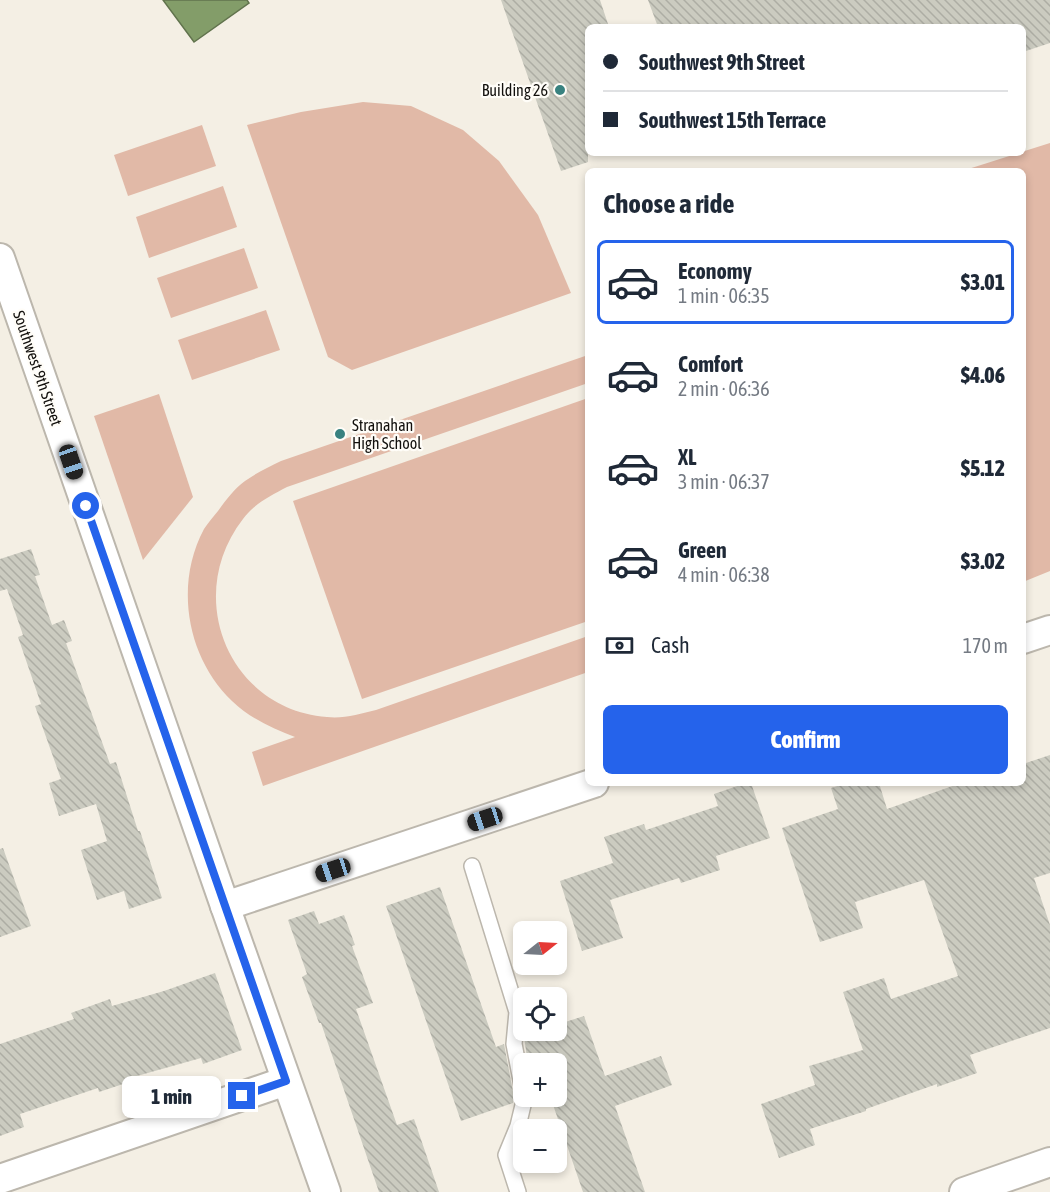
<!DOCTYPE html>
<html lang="en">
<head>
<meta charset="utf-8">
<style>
	body { margin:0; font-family:"Asap Condensed",sans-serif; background:#f2f2f3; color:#1f2937; height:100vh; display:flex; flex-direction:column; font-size:22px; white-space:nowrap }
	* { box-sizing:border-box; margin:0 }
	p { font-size:20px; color:#747a83 }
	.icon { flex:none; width:33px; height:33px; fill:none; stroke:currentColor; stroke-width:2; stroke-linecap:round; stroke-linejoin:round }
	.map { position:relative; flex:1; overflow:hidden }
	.drawer { position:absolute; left:585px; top:168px; width:441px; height:618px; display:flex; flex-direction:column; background:#fff; border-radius:9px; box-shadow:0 3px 9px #0003 }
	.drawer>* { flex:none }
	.top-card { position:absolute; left:585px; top:24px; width:441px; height:132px; border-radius:9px; box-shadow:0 3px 9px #0003; display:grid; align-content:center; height:132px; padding:0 18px; background:#fff }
	.needle { width:39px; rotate:72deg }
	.fabs { position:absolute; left:513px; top:921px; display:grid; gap:12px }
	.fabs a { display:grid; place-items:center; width:54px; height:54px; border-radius:9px; background:#fff; box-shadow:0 3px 9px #0003; font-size:30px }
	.end { position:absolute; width:27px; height:27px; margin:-14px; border:8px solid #2563eb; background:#fff; box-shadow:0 0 0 3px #fff }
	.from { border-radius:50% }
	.bubble { position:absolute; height:42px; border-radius:9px; background:#fff; box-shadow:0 3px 9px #0003; font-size:20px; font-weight:800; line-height:42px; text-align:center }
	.car { position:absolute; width:18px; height:36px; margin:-18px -9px; border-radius:8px; box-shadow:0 0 4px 2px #0007; background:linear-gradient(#222 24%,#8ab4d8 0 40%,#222 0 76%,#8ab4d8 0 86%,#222 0) }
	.top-card b { display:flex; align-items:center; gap:21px; height:57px; font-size:22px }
	.top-card b+b { border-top:2px solid #e0e1e3 }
	.top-card i { width:15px; height:15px; background:#1f2937 }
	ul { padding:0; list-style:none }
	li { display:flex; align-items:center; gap:18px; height:84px; margin:0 12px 9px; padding:0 6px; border:3px solid transparent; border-radius:9px }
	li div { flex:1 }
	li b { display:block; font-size:22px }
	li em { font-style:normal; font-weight:800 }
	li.current { border-color:#2563eb }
	li>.icon { width:54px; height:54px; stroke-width:1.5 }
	h2 { padding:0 18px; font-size:27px; line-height:72px }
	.pay { display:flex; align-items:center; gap:15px; height:66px; padding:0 18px; font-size:22px }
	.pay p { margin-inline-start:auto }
	.primary-button { display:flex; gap:12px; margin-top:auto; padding:12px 18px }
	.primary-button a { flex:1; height:69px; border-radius:9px; background:#2563eb; color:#fff; font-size:24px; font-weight:800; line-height:69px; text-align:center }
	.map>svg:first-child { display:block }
</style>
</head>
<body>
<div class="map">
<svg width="1050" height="1192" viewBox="0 0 1050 1192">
	<defs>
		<pattern id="building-back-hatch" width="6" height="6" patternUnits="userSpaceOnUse" patternTransform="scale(1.5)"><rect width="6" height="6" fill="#cbcbc0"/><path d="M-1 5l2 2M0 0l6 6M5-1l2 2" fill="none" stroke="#adada4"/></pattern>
	</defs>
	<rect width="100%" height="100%" fill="#f4efe4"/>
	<g fill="#e1b9a7">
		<path d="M363,102L411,106L463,130L499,161L538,215L571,293L352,370L328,357L247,125L301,112Z"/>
		<path d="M202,125L216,166L128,196L114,155Z"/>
		<path d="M1050,143V571L1023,582V171H962Z"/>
		<path d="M223,186L237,227L149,258L136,217Z"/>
		<path d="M244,248L258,288L171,318L157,278Z"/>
		<path d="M266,310L280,350L192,380L178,340Z"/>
		<path d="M588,355V383L287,487C270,496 254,504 243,519C183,596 228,709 327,717C343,719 360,714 376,710L588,636V672L263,786L252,752L295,737C272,728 251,719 232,701C187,658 174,585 204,529C208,523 213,517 218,511C226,500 234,489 245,481C256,473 269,467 281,461Z"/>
		<path d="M159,394L193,497L143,560L94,416Z"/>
		<path d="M588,398V621L362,699L293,501Z"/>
	</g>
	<path fill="#839d69" stroke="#61734d" stroke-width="1.5" d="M163,0H247L249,3L194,42Z"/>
	<g fill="url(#building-back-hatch)">
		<path d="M501,0H600L609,27H588V162L561,171Z"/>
		<path d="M648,0H1050V43L1023,52V27H658Z"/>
		<path d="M31,549L40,575L35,576L52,625L64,620L72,641L66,643L110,764L116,762L138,831H140L162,898L129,909L124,891L97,900L81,850L107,841L96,804L59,816L49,783L61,779L35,706L41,704L18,637L23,635L7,589L0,591V559Z"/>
		<path d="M1050,755V873L1034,878L1050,925V1028L970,1055L977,1073L937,1087V1084L866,1109V1111L810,1129L815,1145L779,1158L761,1104L815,1085L809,1066L863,1050L843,992L884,978L891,999L958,976L924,880L855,902L863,928L820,942L782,828L838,809L831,788L847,783H879L887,809L961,783H1023V764Z"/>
		<path d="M746,783H751L770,838L716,856L720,870L681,883L679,878L610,900L623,938L582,951L560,881L613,863L604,837L644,824L646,830L718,806L714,794Z"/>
		<path d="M3,848L31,926L0,937V849Z"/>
		<path d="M440,887L496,1047L504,1044L514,1097L513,1103L461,1121L386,906Z"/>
		<path d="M314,911L319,924L344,915L355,945L352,946L373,1003L356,1009L397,1125L414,1119L439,1192H379L321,1023H319L302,977L307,974L288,920Z"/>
		<path d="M215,973L242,1050L203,1064L201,1058L137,1076L138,1079L99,1092L98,1088L20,1114L24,1127L0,1136V1044L74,1019L71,1013L110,999L112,1006L164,991Z"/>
		<path d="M584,1016L605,1076L661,1056L672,1085L615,1106L645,1192H583L550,1096H556V1064H528L524,1037L542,1030H556V1025Z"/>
	</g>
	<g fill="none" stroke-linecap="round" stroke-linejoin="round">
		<defs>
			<g id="lane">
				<path d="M472,866L517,1012L514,1044L524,1096"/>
				<path d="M518,1192L506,1155L518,1126L524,1101V1096"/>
			</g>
			<g id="street">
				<path d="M0,258L225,906L326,1192"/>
				<path d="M1023,639L1050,630"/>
				<path d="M225,906L594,783"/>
				<path d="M0,1179L286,1081"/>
				<path d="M964,1192L1050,1162"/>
			</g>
		</defs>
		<use href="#lane" stroke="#bcb7ad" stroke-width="18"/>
		<use href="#street" stroke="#bcb7ad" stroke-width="32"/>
		<use href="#lane" stroke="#fff" stroke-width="15"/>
		<use href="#street" stroke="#fff" stroke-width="28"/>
	</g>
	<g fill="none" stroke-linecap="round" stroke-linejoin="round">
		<path stroke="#2563eb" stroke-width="8" d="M86,506L286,1081L242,1096"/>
	</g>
	<g fill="#398280" stroke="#fffdf8" stroke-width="2">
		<circle cx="560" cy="90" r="6"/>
		<circle cx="340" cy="434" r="6"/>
	</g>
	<g text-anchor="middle" stroke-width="4.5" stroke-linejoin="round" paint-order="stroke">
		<g font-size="16" fill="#12100d" stroke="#fffdf8" text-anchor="end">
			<text x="548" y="96">Building 26</text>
			<text x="352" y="431" text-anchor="start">Stranahan<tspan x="352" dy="18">High School</tspan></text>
		</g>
		<g font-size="16" fill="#12100d" stroke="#fffdf8">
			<text transform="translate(38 368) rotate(71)" y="6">Southwest 9th Street</text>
		</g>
	</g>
</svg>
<div class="fabs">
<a><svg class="needle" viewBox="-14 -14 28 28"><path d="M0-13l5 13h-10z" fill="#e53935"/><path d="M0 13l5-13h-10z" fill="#747a83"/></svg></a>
<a><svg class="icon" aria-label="locate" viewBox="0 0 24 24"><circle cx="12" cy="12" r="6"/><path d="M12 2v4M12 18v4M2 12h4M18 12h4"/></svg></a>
<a>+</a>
<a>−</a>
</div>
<i class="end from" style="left:86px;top:506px"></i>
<i class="end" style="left:242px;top:1096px"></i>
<div class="bubble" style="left:122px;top:1076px;width:99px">1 min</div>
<i class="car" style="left:71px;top:462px;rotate:161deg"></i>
<i class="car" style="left:485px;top:819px;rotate:252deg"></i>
<i class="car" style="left:333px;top:870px;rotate:252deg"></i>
<div class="top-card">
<b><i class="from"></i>Southwest 9th Street</b>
<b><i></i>Southwest 15th Terrace</b>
</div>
<section class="drawer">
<h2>Choose a ride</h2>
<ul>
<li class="current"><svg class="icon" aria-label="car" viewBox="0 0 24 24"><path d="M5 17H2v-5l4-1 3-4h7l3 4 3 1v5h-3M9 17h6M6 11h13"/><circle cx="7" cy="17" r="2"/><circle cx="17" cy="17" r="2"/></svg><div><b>Economy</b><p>1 min · 06:35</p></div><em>$3.01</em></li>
<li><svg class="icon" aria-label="car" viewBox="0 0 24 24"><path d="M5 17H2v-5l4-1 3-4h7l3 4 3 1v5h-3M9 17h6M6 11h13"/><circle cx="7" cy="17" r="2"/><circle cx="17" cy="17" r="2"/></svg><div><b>Comfort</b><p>2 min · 06:36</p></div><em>$4.06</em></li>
<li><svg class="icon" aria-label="car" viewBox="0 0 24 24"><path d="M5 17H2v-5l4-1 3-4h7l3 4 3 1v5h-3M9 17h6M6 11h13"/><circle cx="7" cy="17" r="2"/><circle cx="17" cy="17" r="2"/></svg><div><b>XL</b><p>3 min · 06:37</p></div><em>$5.12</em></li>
<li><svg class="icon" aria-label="car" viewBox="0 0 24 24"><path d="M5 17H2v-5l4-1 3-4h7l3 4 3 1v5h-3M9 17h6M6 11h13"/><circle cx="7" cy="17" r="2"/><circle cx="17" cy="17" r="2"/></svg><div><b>Green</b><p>4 min · 06:38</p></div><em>$3.02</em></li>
</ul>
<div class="pay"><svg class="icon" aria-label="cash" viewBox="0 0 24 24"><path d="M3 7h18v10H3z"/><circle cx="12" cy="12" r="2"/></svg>Cash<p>170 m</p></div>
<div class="primary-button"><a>Confirm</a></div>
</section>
</div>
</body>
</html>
